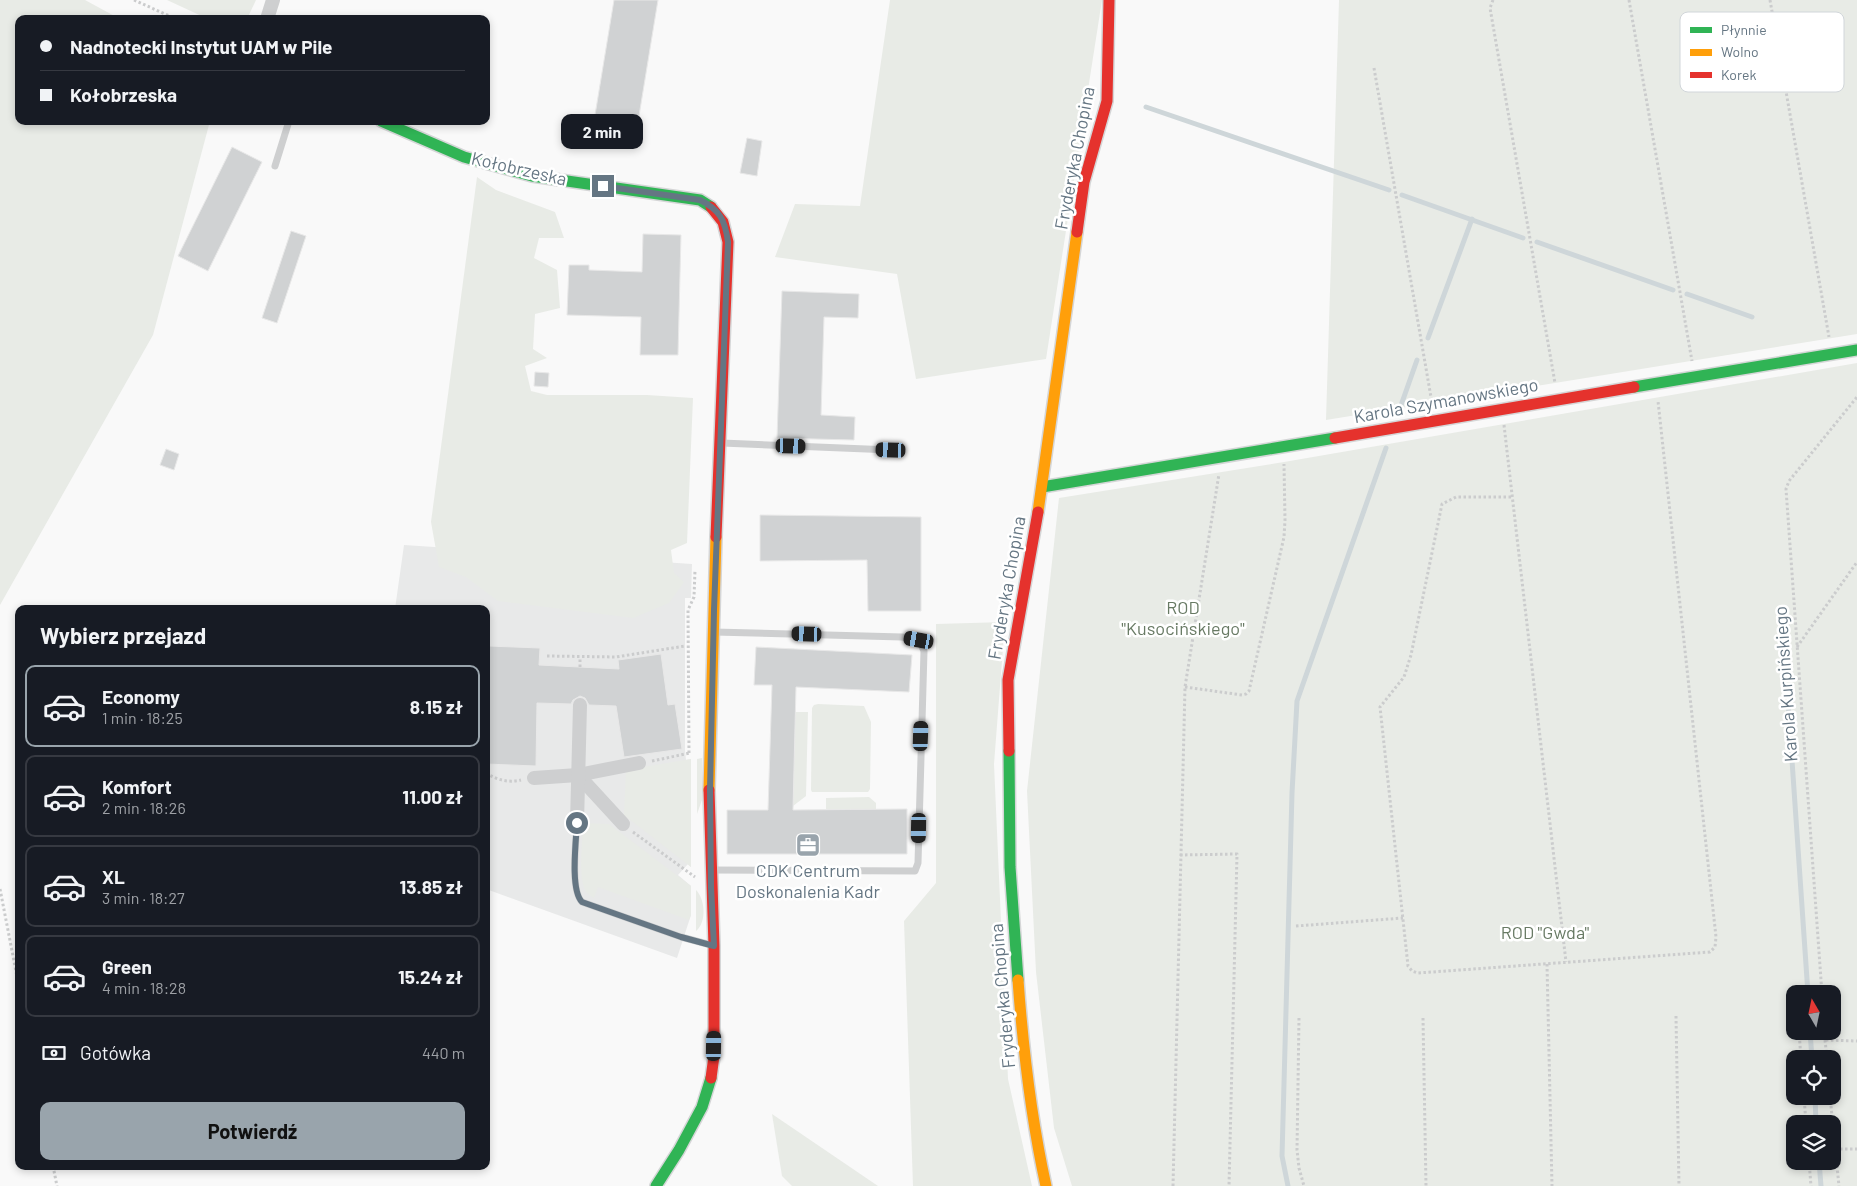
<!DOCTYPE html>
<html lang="pl">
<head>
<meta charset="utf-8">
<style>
	body { margin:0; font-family:Barlow,sans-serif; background:#242831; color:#f1f3f6; height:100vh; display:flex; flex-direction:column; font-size:19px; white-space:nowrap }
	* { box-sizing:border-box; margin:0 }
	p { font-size:16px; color:#9ea1a6 }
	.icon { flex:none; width:28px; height:28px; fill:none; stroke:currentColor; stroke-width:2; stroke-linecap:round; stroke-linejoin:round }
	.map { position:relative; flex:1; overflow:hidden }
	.details { position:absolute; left:15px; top:605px; width:475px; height:565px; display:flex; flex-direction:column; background:#171b24; border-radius:10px; box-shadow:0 2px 8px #0003 }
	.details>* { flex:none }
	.top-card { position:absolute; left:15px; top:15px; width:475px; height:110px; border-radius:10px; box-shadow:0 2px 8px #0003; display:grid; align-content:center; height:110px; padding:0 25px; background:#171b24 }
	.needle { width:32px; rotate:351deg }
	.controls { position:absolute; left:1786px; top:985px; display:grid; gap:10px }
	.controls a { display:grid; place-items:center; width:55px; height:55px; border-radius:10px; background:#171b24; box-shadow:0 2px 8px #0003; font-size:25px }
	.end { position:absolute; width:22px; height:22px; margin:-11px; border:6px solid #657683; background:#fff; box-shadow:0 0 0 2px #fff }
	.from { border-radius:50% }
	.bubble { position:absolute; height:35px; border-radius:10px; background:#171b24; box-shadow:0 2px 8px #0003; font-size:16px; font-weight:700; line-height:35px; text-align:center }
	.car { position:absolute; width:15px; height:30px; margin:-15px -8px; border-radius:6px; box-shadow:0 0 4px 1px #0007; background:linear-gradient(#222 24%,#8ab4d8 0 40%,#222 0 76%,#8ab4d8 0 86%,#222 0) }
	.top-card b { display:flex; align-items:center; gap:18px; height:48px; font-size:19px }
	.top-card b+b { border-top:1px solid #363941 }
	.top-card i { width:12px; height:12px; background:#f1f3f6 }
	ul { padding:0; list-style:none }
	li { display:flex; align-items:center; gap:15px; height:82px; margin:0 10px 8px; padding:0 15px; border:2px solid #363941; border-radius:10px }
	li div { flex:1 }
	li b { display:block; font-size:19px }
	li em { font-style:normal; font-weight:700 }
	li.selected { border-color:#99a4ac }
	li>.icon { width:45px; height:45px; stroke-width:1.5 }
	h2 { padding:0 25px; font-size:22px; line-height:60px }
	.pay { display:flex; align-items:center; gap:12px; height:55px; padding:0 25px; font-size:19px }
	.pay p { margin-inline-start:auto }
	.primary-button { display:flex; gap:10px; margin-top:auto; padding:10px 25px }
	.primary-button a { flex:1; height:58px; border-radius:10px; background:#99a4ac; color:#111; font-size:20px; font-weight:700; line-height:58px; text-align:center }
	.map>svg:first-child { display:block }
</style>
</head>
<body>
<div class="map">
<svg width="1857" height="1186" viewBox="0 0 1857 1186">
	<rect width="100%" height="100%" fill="#f9f9f9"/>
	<path fill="#e8e9e9" d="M404,545L692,564L691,598H685V750L686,760L691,759V867L688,864L678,875L691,886V915L677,958L486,889V609H395Z"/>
	<g fill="#e8ebe6" fill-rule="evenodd">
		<path d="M0,0H85L120,19H19V121H210L153,335L0,605Z"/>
		<path d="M167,0H256L247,19H208Z"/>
		<path d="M890,0H1102L1046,359L916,379L897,274L775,257L795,204L860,206Z"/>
		<path d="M1339,0H1857V334L1326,420Z"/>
		<path d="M477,177L496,190L555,212L564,238H539L534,258L557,270L560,308L535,314L533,349L547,358L525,366L531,391L547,395H647L693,398L687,543L671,550L674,573L684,582L669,603L633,618L498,601L466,577L439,567L431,522Z"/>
		<path d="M1857,363V1186H1072L1054,1128L1036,972L1027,791L1059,498L1284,462ZM1795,994H1832V1031H1795ZM1795,1059H1832V1096H1795ZM1795,1124H1832V1161H1795Z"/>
		<path d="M1005,622L994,764L1008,1079L1032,1186H913L904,921L936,883V624Z"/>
		<path d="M818,704L864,706L871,722L870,789L868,792H812L811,790L812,708L814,705Z"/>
		<path d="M795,712H808L806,796L793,806Z"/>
		<path d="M702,758V800L697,814V759Z"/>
		<path d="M691,759V867L624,815L626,770Z"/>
		<path d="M869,797L876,803V809H826V798Z"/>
		<path d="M583,823L609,824L691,886V915L689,920L598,887L594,898C591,896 589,895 587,893C577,881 583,839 583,823Z"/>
		<path d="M696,890C705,899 707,922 696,931Z"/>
		<path d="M772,1114L878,1186H792L782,1176Z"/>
	</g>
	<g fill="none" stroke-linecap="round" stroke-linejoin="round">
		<g stroke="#ced6d9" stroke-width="5">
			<path d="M1146,107L1389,190"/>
			<path d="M1402,195L1523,238"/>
			<path d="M1537,242L1673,290"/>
			<path d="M1687,294L1752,317"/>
			<path d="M1428,338L1472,219"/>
			<path d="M1399,411L1417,360"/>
			<path d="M1788,702L1808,994"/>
			<path d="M1810,1031L1812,1059"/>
			<path d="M1815,1096L1816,1124"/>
			<path d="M1819,1161L1821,1186"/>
			<path d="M1288,1186L1282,1156L1292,793L1297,701L1386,448"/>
		</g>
	</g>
	<g fill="#d0d2d3" stroke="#e8e8e8">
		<path d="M614,0H658L638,122L595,115Z"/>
		<path d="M747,138L762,141L757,176L740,173Z"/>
		<path d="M232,147L262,162L208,271L178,256Z"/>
		<path d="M291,231L306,236L277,323L262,318Z"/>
		<path d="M643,234L681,235L678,355H640L641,317L567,315L569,265H589V270L642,272Z"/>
		<path d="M782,291L859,294L858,318L824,317L821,415L855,417L854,440L777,438Z"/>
		<path d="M535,372L549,373L548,387L534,386Z"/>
		<path d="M166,449L179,454L174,470L160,465Z"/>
		<path d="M760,515L921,517V611H868L867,560L760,561Z"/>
		<path d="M489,646L540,648L539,665L619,669L618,660L661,654L668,705L675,704L682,749L624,757L616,706L589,705L585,698L580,696L573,700L571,704L537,703L536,766L486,764Z"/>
		<path d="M756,647L912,655L909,692L796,687L793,810L907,809V854H727V810H768L772,685H754Z"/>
	</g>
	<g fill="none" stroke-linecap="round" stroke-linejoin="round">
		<defs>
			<g id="fast">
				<path d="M381,121L464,157L532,176L700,200L711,207"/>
				<path d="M1634,387L1857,350"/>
				<path d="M1042,487L1335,438"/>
				<path d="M1009,751L1010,867L1018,980"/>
				<path d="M656,1186L679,1150L702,1107L711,1078"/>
			</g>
			<g id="slow">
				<path d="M1038,512L1077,232"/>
				<path d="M709,790L716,537"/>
				<path d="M1018,980C1023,1049 1031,1118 1046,1186"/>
			</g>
			<g id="jam">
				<path d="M711,207L723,222L728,242L716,537"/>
				<path d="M1077,232L1084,182L1107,101L1109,0"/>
				<path d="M1335,438L1634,387"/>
				<path d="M1009,751L1008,680L1038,512"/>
				<path d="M709,790L714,946V1056L711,1078"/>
			</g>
		</defs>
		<use href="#fast" stroke="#d5d6d7" stroke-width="14"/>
		<use href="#slow" stroke="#d5d6d7" stroke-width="14"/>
		<use href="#jam" stroke="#d5d6d7" stroke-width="14"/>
		<g stroke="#cbcccd" stroke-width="3" stroke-dasharray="2.5 2.5" stroke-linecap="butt">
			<path d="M134,0L176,19"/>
			<path d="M1493,0L1490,8L1555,383"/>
			<path d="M1629,0L1692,361"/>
			<path d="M1770,0L1829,337"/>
			<path d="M1374,68L1432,403"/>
			<path d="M1504,425L1566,962"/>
			<path d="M1511,497H1456L1442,504L1411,655L1404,677L1380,707L1408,966L1412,971L1418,973L1710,952L1715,947L1716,937L1658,401"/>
			<path d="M1797,647L1857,562"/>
			<path d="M547,656L616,657L685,646"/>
			<path d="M580,667V657"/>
			<path d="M1185,687L1242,695L1246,694L1249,691L1284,537L1285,520L1284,464"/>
			<path d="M486,696H488"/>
			<path d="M689,753L688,610L694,597L695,570"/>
			<path d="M652,761L690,753"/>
			<path d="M486,773C497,780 508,783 521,780"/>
			<path d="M633,832L695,877"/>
			<path d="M1180,855L1237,854L1229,1186"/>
			<path d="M0,889L19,987"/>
			<path d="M1296,926L1403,918"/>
			<path d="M1547,964L1552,1186"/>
			<path d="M1822,994L1786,489L1789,481L1857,397"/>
			<path d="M1676,1016L1679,1186"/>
			<path d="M1299,1018L1297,1150L1299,1168L1304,1186"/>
			<path d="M1423,1018L1426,1186"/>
			<path d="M1799,1031L1801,1059"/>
			<path d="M1824,1031L1825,1040L1857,1041"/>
			<path d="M1825,1040L1827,1059"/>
			<path d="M1804,1096L1806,1124"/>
			<path d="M1830,1096L1839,1186"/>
			<path d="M1835,1149H1857"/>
			<path d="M1809,1161L1811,1186"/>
			<path d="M53,1166L57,1186"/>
			<path d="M1173,1186L1185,687L1219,474"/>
		</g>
		<g stroke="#cecfd0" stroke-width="7">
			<path d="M275,166L289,121"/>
			<path d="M722,443L891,450"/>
			<path d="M577,823C576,841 570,890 582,902L681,937L711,945"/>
			<path d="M713,870L915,871L918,863L924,651L919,640L902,637L714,632"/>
		</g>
		<g stroke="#cecfd0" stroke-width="14">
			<path d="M267,19L273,0"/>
			<path d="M578,775L623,824"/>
			<path d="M534,778L578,775L639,763"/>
			<path d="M577,823L580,705"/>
		</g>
		<use href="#fast" stroke="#30b455" stroke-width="11"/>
		<use href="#slow" stroke="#ff9f0a" stroke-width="11"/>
		<use href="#jam" stroke="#e5322d" stroke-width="11"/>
	</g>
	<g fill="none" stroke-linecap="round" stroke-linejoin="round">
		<path stroke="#657683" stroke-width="6" d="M577,823C576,841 570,890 582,902L681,937L714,946L711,887L710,790L714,610L728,242C725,220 720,210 700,200L603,186"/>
	</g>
	<defs>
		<symbol id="office-square" viewBox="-11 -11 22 22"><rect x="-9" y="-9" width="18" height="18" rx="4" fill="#99a4ac" stroke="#fff"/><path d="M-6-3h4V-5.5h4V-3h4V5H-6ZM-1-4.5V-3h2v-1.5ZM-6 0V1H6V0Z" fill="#fff"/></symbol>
	</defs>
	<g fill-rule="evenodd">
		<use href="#office-square" x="794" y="831" width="28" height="28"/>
	</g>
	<g text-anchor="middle" stroke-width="5" stroke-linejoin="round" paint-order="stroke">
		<g font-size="18" fill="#657683" stroke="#fff">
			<text transform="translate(1075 158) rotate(-79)" y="6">Fryderyka Chopina</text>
			<text transform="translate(519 169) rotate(13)" y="6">Kołobrzeska</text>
			<text transform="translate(1446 401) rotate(-10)" y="6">Karola Szymanowskiego</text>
			<text transform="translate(1007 588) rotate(-80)" y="6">Fryderyka Chopina</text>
			<text transform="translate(1786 684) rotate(-94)" y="6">Karola Kurpińskiego</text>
			<text transform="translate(1003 996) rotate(-95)" y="6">Fryderyka Chopina</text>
		</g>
		<g font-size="18" fill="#687a64" stroke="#fff">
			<text x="1183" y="614">ROD<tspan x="1183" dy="21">"Kusocińskiego"</tspan></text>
			<text x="1545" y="939">ROD "Gwda"</text>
		</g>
		<g font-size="18" fill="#657683" stroke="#fff">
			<text x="808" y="877">CDK Centrum<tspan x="808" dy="21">Doskonalenia Kadr</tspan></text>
		</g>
	</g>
	<rect x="1680" y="12" width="164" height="80" rx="8" fill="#fff" stroke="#d1d6da" stroke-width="1"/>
	<rect x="1690" y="27" width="22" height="6" fill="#30b455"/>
	<rect x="1690" y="49" width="22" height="7" fill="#ff9f0a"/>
	<rect x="1690" y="72" width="22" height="6" fill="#e5322d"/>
	<g font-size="14" fill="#657683">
		<text x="1721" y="35">Płynnie</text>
		<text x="1721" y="57">Wolno</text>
		<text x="1721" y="80">Korek</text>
	</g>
</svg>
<div class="controls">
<a><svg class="needle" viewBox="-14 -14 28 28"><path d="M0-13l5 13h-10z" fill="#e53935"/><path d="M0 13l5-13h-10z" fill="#9ea1a6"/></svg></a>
<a><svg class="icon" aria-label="locate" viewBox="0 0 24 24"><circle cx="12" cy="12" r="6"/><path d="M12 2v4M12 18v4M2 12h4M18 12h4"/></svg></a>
<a><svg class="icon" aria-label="layers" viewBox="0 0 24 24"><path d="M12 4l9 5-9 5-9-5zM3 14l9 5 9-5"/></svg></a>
</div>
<i class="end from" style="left:577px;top:823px"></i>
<i class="end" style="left:603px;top:186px"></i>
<div class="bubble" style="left:561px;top:114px;width:82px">2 min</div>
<i class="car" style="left:791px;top:446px;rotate:92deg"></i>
<i class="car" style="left:891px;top:450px;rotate:272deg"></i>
<i class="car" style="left:807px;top:634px;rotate:272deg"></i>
<i class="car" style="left:919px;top:640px;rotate:280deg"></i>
<i class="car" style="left:921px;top:736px;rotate:2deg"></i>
<i class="car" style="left:919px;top:828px;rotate:181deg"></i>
<i class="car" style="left:714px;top:1046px;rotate:1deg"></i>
<div class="top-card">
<b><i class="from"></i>Nadnotecki Instytut UAM w Pile</b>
<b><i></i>Kołobrzeska</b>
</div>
<section class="details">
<h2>Wybierz przejazd</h2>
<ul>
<li class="selected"><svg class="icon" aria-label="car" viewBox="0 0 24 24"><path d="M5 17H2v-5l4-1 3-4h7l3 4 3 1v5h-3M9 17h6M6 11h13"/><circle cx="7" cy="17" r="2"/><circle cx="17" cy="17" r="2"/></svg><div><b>Economy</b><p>1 min · 18:25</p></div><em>8.15 zł</em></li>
<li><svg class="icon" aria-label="car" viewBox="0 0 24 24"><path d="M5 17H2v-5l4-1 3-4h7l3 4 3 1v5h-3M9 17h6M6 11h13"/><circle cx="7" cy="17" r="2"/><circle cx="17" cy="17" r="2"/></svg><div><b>Komfort</b><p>2 min · 18:26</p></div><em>11.00 zł</em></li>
<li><svg class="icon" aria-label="car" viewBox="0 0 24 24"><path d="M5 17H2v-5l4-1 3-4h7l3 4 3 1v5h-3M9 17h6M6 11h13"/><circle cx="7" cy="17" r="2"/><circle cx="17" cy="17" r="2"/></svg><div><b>XL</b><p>3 min · 18:27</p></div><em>13.85 zł</em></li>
<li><svg class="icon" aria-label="car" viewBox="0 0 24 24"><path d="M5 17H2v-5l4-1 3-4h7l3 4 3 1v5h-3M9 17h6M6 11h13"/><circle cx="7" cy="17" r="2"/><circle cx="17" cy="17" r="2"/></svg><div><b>Green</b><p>4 min · 18:28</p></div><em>15.24 zł</em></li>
</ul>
<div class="pay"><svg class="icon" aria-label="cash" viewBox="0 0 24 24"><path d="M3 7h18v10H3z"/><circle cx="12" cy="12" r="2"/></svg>Gotówka<p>440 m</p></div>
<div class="primary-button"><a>Potwierdź</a></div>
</section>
</div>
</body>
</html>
